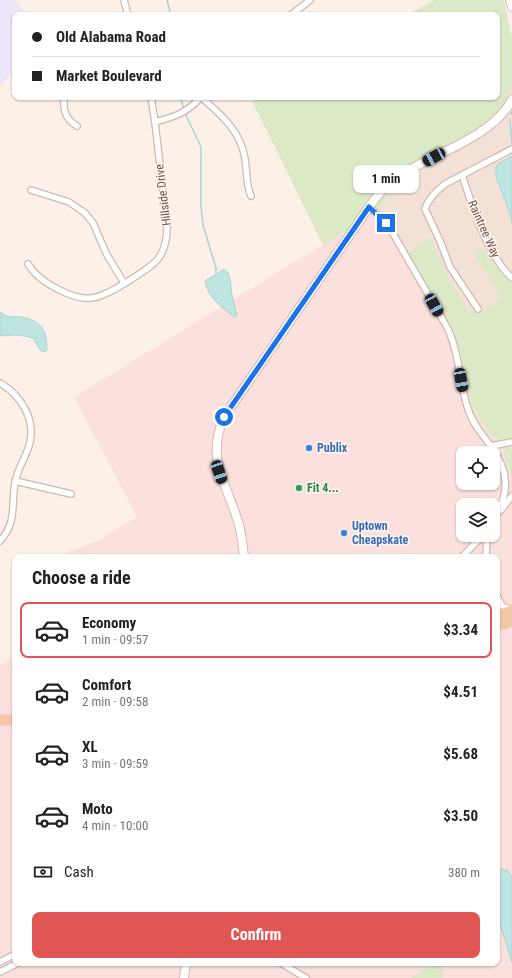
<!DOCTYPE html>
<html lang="en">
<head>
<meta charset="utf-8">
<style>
	body { margin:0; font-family:"Roboto Condensed",sans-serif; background:#f6f6f6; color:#222; height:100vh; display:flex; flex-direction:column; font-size:15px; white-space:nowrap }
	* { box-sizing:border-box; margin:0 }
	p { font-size:13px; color:#767676 }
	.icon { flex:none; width:22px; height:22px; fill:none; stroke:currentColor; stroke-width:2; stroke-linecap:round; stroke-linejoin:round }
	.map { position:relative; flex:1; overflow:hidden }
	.details { position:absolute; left:12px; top:554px; width:488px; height:412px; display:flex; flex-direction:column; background:#fff; border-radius:8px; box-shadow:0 1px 3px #0004 }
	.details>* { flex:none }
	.banner { position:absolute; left:12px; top:12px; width:488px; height:88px; border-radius:8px; box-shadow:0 1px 3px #0004; display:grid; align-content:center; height:88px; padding:0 20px; background:#fff }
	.buttons { position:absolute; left:456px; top:446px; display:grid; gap:8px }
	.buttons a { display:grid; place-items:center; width:44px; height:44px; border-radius:8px; background:#fff; box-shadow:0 1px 3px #0004; font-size:20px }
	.end { position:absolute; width:18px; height:18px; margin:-9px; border:5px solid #1a73e8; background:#fff; box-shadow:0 0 0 2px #fff }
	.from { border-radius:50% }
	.bubble { position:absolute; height:28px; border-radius:8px; background:#fff; box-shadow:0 1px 3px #0004; font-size:13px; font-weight:700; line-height:28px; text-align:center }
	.car { position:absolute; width:12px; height:24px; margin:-12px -6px; border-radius:5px; box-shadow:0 0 3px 1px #0007; background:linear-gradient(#222 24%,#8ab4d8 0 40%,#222 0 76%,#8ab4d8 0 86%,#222 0) }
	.banner b { display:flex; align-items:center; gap:14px; height:38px; font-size:15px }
	.banner b+b { border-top:1px solid #e0e0e0 }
	.banner i { width:10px; height:10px; background:#222 }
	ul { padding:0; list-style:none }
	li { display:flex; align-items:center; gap:12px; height:56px; margin:0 8px 6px; padding:0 12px; border:2px solid transparent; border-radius:8px }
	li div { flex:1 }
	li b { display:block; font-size:15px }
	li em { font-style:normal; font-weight:700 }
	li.on { border-color:#df5654 }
	li>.icon { width:36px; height:36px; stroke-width:1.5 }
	h2 { padding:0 20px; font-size:18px; line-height:48px }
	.pay { display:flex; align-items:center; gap:10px; height:44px; padding:0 20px; font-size:15px }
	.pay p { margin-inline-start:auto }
	.button { display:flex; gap:8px; margin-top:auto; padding:8px 20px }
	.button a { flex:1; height:46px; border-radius:8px; background:#df5654; color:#fff; font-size:16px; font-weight:700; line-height:46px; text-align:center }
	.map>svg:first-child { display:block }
</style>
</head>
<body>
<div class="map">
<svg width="512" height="978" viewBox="0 0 512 978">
	<rect width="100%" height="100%" fill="#fcf0e9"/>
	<path fill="#f3e1d8" d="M512,84V447L497,450L469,411L378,211L403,169L486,122L509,93Z"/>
	<path fill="#fbe0dd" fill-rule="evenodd" d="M378,211L457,350L469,411L497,450L512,447V978H0V665L15,656V963H497V557H56L99,540L137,517L74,397ZM463,453H493V483H463ZM463,505H493V535H463Z"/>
	<path fill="#ede5f8" d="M0,0H14L28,15H15V70L0,86Z"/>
	<g fill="#dce9c7">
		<path d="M434,0H504L512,39V84L509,93L500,110L486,122L470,132L403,169L378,211L323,245L252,101L259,97H497V15H407Z"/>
		<path d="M431,238L443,267L468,311C484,313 489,310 500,299L497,289L474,255L478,247L485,252L501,273L512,275V439C503,440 497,441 490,434L472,405L459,346L447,320L408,252Z"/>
		<path d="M512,446V492L511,475L503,452L507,447Z"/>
		<path d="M431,963H444L442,978H411L432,964Z"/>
	</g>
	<g fill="#bee5e2" stroke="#a4d6d3">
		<path d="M512,156V223L511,216L496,176V167L498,164Z"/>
		<path d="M224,269L228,273L230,279L232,295L237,316L235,317C221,306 209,300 205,281Z"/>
		<path d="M0,312C9,319 12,316 21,317C42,321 47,330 47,350L44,352L40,350L33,338L25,336L16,335L0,336Z"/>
		<path d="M501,869L508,871L512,878V963L497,914V871Z"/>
	</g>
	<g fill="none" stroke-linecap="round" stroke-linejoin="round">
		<g stroke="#a4d6d3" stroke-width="1.5">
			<path d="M167,0L171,15"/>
			<path d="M180,97L184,109"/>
			<path d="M185,113L201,147V206L203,225L216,268V273"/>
			<path d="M511,114L512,112"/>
			<path d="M510,120L512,143"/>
		</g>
		<defs>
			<g id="street">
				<path d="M124,0L128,15"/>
				<path d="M291,15L310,0"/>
				<path d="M64,97C63,110 65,119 77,126"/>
				<path d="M201,97C221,115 241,131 245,159C247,172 246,185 251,196"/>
				<path d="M155,122C174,117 187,113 201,97"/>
				<path d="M462,175C472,205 488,257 512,278"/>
				<path d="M31,190L69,202L85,213L93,223L107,255L124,283"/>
				<path d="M369,207L382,218L391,230L448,329C460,355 459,383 468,409C472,423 482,434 490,445C510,471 510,494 493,521"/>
				<path d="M28,264C31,268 34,273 38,276C48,285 70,297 84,298C91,299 98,297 105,294C115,290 151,268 158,259C165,250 167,239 167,227L155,122L151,97"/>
				<path d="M478,309L450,267L440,241L425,209C428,199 436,191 445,184L512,149"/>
				<path d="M0,383C21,395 37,421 29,446C25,459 17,469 15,483C11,505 17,523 0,541"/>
				<path d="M491,446L512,442"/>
				<path d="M15,481L71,494"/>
				<path d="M501,510L512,496"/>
				<path d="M462,557L483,535"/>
				<path d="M486,557L487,535"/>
				<path d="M497,596L502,606L512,610"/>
				<path d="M0,962L15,954"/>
				<path d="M281,963L306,978"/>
				<path d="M0,972L18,963"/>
			</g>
			<g id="secondary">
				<path d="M510,0L512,7"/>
				<path d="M244,557C243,548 242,538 240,529C230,487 204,463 224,417L369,207C375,199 381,190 389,184C425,154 489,142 512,100"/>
				<path d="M184,978L186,963"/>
			</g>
			<g id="primary">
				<path d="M497,615L512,610"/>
				<path d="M497,626L512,621"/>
				<path d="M0,720H15"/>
			</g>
		</defs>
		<use href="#street" stroke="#cfb9b1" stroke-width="8"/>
		<use href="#secondary" stroke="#d5b9b2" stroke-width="10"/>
		<use href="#primary" stroke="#d8cfcd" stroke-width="11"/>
		<use href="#street" stroke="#fff" stroke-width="5.5"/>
		<use href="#secondary" stroke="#fff" stroke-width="8"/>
		<use href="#primary" stroke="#f7c7a5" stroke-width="9"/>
	</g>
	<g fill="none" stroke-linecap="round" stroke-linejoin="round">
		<path stroke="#1a73e8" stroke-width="5" d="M224,417L369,207L386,223"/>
	</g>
	<g fill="#3f7fe0" stroke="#fef5ef" stroke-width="1.5">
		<circle cx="309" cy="448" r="4"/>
		<circle cx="344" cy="533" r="4"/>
	</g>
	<circle fill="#2e9e5b" stroke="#fef5ef" stroke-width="1.5" cx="299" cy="488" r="4"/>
	<g text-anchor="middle" stroke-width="3" stroke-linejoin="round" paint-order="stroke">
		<g font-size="12" fill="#75534d" stroke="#fef5ef">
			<text transform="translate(163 195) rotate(-97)" y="4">Hillside Drive</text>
			<text transform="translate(484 229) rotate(66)" y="4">Raintree Way</text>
		</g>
		<g font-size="12" font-weight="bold" fill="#366cbe" stroke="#fef5ef" text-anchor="start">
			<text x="317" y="452">Publix</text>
			<text x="352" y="530">Uptown<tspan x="352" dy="14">Cheapskate</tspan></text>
		</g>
		<g font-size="12" font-weight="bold" fill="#27864d" stroke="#fef5ef" text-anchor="start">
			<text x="307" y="492">Fit 4...</text>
		</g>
	</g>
</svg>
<div class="buttons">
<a><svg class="icon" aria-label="locate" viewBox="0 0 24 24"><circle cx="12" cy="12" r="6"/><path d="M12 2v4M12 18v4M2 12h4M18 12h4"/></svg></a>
<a><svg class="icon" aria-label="layers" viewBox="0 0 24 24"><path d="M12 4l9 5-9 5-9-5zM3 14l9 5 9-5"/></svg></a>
</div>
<i class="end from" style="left:224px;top:417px"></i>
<i class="end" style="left:386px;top:223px"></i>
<div class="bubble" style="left:353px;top:165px;width:66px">1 min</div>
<i class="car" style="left:434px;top:157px;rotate:241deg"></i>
<i class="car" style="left:434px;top:305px;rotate:151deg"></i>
<i class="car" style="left:461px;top:380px;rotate:170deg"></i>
<i class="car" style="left:219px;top:472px;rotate:162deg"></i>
<div class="banner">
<b><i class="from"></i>Old Alabama Road</b>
<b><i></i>Market Boulevard</b>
</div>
<section class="details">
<h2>Choose a ride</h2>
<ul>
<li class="on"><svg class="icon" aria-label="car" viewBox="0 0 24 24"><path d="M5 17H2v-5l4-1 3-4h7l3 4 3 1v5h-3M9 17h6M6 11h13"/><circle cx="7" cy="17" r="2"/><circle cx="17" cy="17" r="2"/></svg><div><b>Economy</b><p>1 min · 09:57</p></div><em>$3.34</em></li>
<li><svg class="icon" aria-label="car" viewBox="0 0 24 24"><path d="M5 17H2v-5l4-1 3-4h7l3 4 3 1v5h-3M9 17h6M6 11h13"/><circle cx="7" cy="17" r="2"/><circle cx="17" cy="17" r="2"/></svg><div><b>Comfort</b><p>2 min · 09:58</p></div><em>$4.51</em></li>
<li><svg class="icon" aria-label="car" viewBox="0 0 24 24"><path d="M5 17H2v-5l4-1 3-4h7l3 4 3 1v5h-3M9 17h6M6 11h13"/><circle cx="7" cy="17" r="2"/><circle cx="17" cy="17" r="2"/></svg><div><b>XL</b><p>3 min · 09:59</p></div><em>$5.68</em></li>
<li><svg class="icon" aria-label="car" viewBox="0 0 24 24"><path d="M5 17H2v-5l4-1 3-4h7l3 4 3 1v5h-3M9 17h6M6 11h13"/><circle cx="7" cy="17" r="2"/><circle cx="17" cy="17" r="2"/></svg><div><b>Moto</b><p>4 min · 10:00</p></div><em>$3.50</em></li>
</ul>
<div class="pay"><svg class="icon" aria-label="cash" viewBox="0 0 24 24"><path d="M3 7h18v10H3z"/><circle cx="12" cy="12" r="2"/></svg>Cash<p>380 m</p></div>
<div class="button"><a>Confirm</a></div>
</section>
</div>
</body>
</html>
